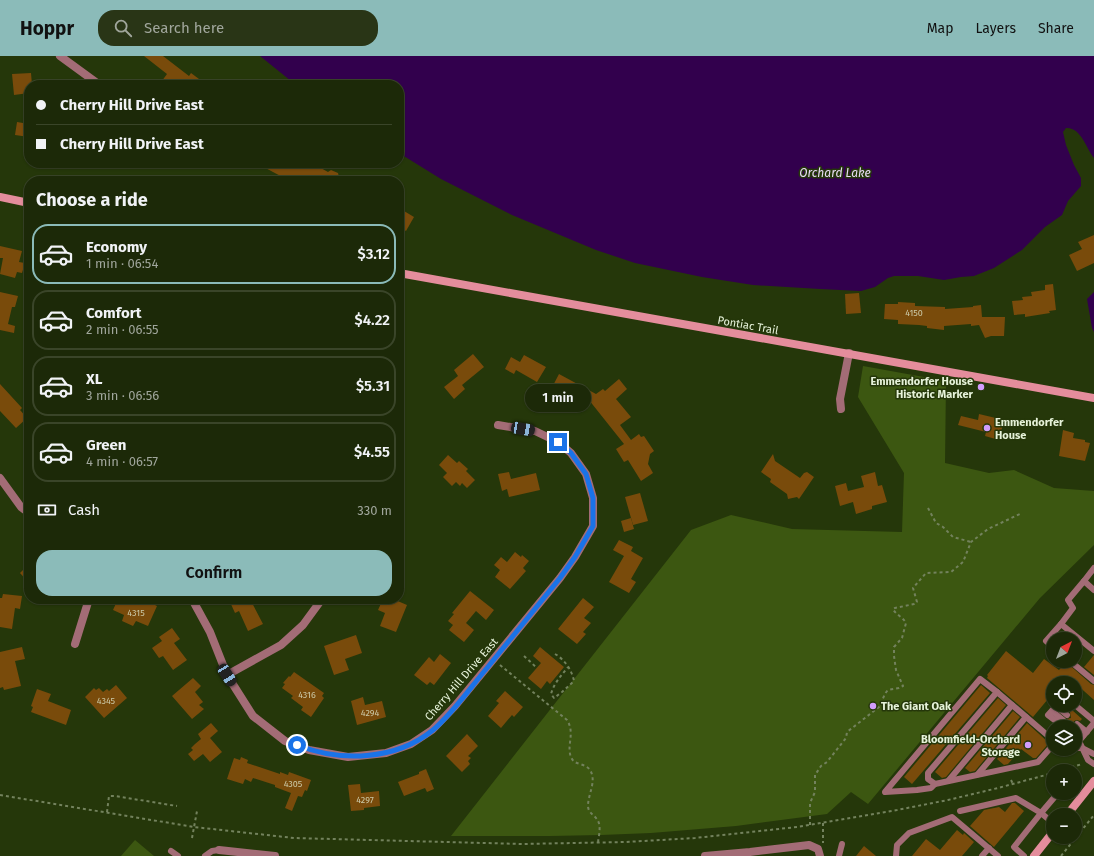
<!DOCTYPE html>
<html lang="en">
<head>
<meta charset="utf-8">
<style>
	body { margin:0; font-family:"Fira Sans",sans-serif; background:#293516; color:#f1f3f6; height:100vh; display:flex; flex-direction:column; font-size:15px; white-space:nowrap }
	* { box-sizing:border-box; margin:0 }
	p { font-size:13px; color:#a0a69c }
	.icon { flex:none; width:22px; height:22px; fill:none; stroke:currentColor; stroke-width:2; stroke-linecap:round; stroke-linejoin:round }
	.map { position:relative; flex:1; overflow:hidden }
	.side { position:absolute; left:24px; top:120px; width:380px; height:428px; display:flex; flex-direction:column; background:#1c2908; border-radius:16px; box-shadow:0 1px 3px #0004,0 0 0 1px #3a4529 }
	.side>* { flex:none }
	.hud { position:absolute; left:24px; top:24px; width:380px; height:88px; border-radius:16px; box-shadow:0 1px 3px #0004,0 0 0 1px #3a4529; display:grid; align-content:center; height:88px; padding:0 12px; background:#1c2908 }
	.needle { width:26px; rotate:42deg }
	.fabs { position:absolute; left:1046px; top:576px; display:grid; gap:8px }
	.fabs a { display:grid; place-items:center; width:36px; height:36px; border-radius:50%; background:#1c2908; box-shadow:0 1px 3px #0004,0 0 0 1px #3a4529; font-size:20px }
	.end { position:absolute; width:18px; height:18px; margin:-9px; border:5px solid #1a73e8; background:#fff; box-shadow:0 0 0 2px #fff }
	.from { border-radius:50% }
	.bubble { position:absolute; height:28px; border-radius:14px; background:#1c2908; box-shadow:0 1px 3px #0004,0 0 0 1px #3a4529; font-size:13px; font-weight:600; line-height:28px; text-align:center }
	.car { position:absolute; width:12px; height:24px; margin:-12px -6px; border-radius:5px; box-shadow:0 0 3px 1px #0007; background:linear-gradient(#222 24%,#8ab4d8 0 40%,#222 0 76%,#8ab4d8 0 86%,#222 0) }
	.hud b { display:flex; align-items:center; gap:14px; height:38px; font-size:15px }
	.hud b+b { border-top:1px solid #3a4529 }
	.hud i { width:10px; height:10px; background:#f1f3f6 }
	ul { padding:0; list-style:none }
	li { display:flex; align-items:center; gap:12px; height:60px; margin:0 8px 6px; padding:0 4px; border:2px solid #3a4529; border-radius:16px }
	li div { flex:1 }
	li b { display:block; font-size:15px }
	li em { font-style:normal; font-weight:600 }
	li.current { border-color:#8bbbb9 }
	li>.icon { width:36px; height:36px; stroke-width:1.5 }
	h2 { padding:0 12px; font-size:18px; line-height:48px }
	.pay { display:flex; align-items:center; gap:10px; height:44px; padding:0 12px; font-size:15px }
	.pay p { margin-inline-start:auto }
	.primary-button { display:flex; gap:8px; margin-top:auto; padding:8px 12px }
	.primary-button a { flex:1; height:46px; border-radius:16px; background:#8bbbb9; color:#111; font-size:16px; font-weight:600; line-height:46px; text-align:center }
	header { display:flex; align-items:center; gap:24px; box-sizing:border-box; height:56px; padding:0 20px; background:#8bbbb9; color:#111 }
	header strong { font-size:19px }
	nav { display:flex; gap:22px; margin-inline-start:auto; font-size:14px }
	.search { width:280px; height:36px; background:#293516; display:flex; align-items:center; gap:10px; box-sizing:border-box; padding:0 14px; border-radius:16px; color:#a0a69c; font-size:15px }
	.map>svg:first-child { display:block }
</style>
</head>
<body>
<header>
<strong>Hoppr</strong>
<div class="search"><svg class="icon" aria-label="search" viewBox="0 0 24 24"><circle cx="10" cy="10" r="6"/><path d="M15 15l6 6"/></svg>Search here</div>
<nav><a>Map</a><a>Layers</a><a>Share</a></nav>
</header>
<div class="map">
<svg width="1094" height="800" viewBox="0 0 1094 800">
	<rect width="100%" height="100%" fill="#25370a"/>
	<g fill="#3c5711">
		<path d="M863,310L946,325L945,407L989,417L1014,414L1054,432L1094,435V489L1040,542L868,748L851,736L827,758L736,770L651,777L601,779L550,780H451L691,474L731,459L792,473L902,476L904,417L858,341Z"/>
		<path d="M135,784L154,800H121Z"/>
	</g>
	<g fill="#32004d">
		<path d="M260,0H1094V102C1086,92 1081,71 1066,72L1063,76L1066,89L1074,109L1081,122V130L1068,145L1062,159L1045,171L1022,194L994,212L974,220L961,221L944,224L918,220H894L888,222L875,231L861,235L820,233L753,229L702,221L635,207L596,194L512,159L441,123L399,97V29H296Z"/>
		<path d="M1094,236V276L1092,272L1087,243Z"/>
	</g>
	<g fill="#794b0b">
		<path d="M144,0H163L189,20L191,17L207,29H159L167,18Z"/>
		<path d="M31,17L32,29H29V37L14,39L12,18Z"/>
		<path d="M17,66L29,68V81L15,79Z"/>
		<path d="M256,107H297L295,113L314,107L318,109L319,111L328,116L331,114L338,117L340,125H290Z"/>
		<path d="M399,152L414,161L406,175L399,171Z"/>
		<path d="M1094,179V207L1077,215L1069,199L1082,193L1078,186Z"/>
		<path d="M0,190L22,195L19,206L25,207L22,217L17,216L15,222L0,218L3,202H0Z"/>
		<path d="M1053,228L1056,254L1049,255L1050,257L1025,261V258L1014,259L1012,245L1023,244L1022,241L1032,240L1031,236L1045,234V229Z"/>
		<path d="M0,236L18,240L15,251H12L8,268L15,270L14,277L0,274Z"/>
		<path d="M859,237L861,257L846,258L845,238Z"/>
		<path d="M898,246L915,247V250L945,251V253L973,251V250L981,249L982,261H1005L1004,280H991L985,282L979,269L971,270V268L944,270V274L927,272V270L919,269L898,268V264L884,263L885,248H898Z"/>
		<path d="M473,298L484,311L462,329L465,333L454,343L444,331L458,320L454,314Z"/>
		<path d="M524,299L546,311L537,326L516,314L514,318L505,313L511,301L520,306Z"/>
		<path d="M559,318L596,338L603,333L605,335L619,323L627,333L616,343L631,361L620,369L631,384L639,378L641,381L644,380L654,395L650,398L648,408L653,417L641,425L628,404L624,406L616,393L624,388L585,339L580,348L573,345L571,347L565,344L563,346L558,343L556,346L547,341Z"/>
		<path d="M0,328L22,352L20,354L27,362L16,372L0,355Z"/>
		<path d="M979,358L1004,364L999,384L985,380L986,376L958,369L961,360L978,364Z"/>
		<path d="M1063,374L1074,377L1073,382L1085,384V386L1090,387L1085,405L1059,400Z"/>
		<path d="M773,398L775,405L800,422L804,417L807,416L814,421L799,443L797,441L788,443L787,438L770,426L771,423L761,416Z"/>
		<path d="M448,399L457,407L459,405L468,413L466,415L475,424L467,432L462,427L460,430L456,426L452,430L443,421L447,417L439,409Z"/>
		<path d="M509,416L511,423L536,417L540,434L509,441L507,433L502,435L498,418Z"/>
		<path d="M875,416L878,430L882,429L887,446L872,450V453L856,458L853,446L840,450L835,430L846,427L848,435L864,431L861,420Z"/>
		<path d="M640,437L648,465L633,469L625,441Z"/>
		<path d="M631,462L634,473L624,476L621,465Z"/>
		<path d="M619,484L633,491L631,495L643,502L631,523L636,526L629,537L609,526L624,500L613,494Z"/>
		<path d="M515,496L521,501L522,499L529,505L523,512L526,515L510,533L495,521L500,514L494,509L501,501L507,506Z"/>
		<path d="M29,508V527L20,517Z"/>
		<path d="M470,535L494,554L486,564L476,555L466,567L474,574L464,586L449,574L453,569L448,565L454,558L452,557Z"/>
		<path d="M3,538L22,540L20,553L15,552L12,573L0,571V542H2Z"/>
		<path d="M583,542L594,551L584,562L591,567L583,576L586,578L577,588L558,573Z"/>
		<path d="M118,543H143L157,550L148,570L136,565L133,570L122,565L124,559L113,554Z"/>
		<path d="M237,543H250L263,568L248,575L239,555L235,557L230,546Z"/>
		<path d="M383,543H393L407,549L396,576L380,570L385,557L378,554Z"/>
		<path d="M172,572L180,583L174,587L187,604L173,614L163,600L159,602L152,592L162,585L159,581Z"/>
		<path d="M356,579L362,597L345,603L349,614L334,619L324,590Z"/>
		<path d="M22,591L25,603L15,605L21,630L4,634L3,631L0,632V596Z"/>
		<path d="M540,591L564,611L550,628L547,625L541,633L528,622L541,607L533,600Z"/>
		<path d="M1006,595L1033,617L1044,603L1059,614L1066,606L1091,628L1094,629V644L1075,627H1053V637L1033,661L987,622L988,620L987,619Z"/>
		<path d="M440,598L451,607L434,629L430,626L427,629L414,619L429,601L434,606Z"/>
		<path d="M1094,599V619L1084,611Z"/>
		<path d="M294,616L324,637L322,640L324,642L311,661L301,654L303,651L291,642L293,640L282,632L285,628L283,627L289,620L290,621Z"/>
		<path d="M193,622L201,630L195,636L203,646L199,649L204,653L192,663L172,640Z"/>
		<path d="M116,629L127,642L104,662L85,641L94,632L96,634L99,632L103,636L107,633L109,635Z"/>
		<path d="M981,629L990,637L912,728L904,721Z"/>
		<path d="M37,633L51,638L48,645L71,654L66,669L31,656L33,651L31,650Z"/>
		<path d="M505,635L523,651L514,661L512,659L501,672L488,660L499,647L496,645Z"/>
		<path d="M363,641L365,649L382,645L386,661L357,669L351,645Z"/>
		<path d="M998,642L1006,649L946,721L942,722L935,716Z"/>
		<path d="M1072,654L1082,663L1080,665L1077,664L1074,665L1072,671H1063L1067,663L1071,662L1070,656Z"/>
		<path d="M1013,655L1020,661L975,715L970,716L965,712Z"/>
		<path d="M211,667L218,675L210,682L222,696L210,706L203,698L194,705L188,698L193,694L191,692L195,688L201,683L198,678Z"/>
		<path d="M1027,667L1049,687L1036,702H1033L1021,693L1008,708L1004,709L997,703Z"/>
		<path d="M467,678L478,690L468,700L471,702L468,705L470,708L462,716L446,700Z"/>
		<path d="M241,701L248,704L247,707L280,718V716L288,719L289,716L311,724L307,735L305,734L302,741L298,740L292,755L285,752L291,737L275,731V729L253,722L251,726L245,723L243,728L227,723L234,702L240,704Z"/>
		<path d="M426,713L434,733L427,736L425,732L404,740L398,726L419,718V716Z"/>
		<path d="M360,728L361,737L379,735L380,750L364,752V754L351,755L348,729Z"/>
		<path d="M1012,747H1015L1024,755L994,791L970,770L984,754L999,751L1005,756Z"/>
		<path d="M957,774L963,779L964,777L974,786L962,800H912L926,783L940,794Z"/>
		<path d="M864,790L876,800H856Z"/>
	</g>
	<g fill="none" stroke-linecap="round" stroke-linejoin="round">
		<g stroke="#73825d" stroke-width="2" stroke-dasharray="3 3" stroke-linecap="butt">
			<path d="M928,452L936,467L943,471L953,481L971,486"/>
			<path d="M555,598C564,603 572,614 574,625L562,636L554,642L551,638C554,627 561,620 568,611"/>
			<path d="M524,600L537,612"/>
			<path d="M500,609L567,664C576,678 565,691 572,703C575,709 585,707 590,714C597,725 588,738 588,750C588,757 595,759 598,765C601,770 599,780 598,786"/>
			<path d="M1060,715L1082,708"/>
			<path d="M1011,724L1013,728"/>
			<path d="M0,739L194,771L294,782L522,788L626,786L695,782L797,771L897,754L948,744L998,732L1053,717"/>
			<path d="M107,756L109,740H115L177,750"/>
			<path d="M823,767V787"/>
			<path d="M810,769V747L815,736V719L821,710L827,706L846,682L847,676L879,651C883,645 883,639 888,634L899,632L903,630L896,614L894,600V591L902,582L906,567C903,561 896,559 893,553L895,552L914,548L917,546L913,532L926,517L951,516L963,506L971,486L988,473L1022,457"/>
			<path d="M192,782L197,755"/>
			<path d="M1061,800L1094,759"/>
		</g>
		<g stroke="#a36c76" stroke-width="6">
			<path d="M1084,525L1094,512"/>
			<path d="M1094,534L1084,525L1068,544L1073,552L1061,568L1094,595"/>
			<path d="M1053,591L1046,585L1061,568"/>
			<path d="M1070,605L1094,625"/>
			<path d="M1057,649L1048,659L1060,668"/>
			<path d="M1075,649L1094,665"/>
			<path d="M1056,650L1067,659"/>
			<path d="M1052,655L1063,664"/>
			<path d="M1094,667L1079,685L1088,704L1094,708"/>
			<path d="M1077,668L1087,676"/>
			<path d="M1075,674L1083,680"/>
			<path d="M1053,684L997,636L928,717V723L935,728L1038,706L1053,689"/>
			<path d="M1075,692H1082L1094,698"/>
			<path d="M978,718L1026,661"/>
			<path d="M949,724L1012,649"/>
			<path d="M935,728L931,732L917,734L885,736L980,623L997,636"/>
			<path d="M960,755L1016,742L1041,757L1014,791L1024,800"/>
			<path d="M1053,767L1041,757L1058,737"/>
			<path d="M171,795L178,800"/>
			<path d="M205,800L212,795L219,794"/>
			<path d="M839,800L842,788"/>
			<path d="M896,800L897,789L909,777L952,761L998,800"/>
			<path d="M982,800L989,792"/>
		</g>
		<g stroke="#a36c76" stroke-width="8">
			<path d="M60,0L97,27"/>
			<path d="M841,353L840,343L849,297"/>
			<path d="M0,422L21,451L29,457"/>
			<path d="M192,543L210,576L227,619L253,660L285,685L309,694L348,701L386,697L411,688L432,674L455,650L560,522L575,501L593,470V442L586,418L571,397L558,386L535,375L498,369"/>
			<path d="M75,588L89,543"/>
			<path d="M227,619L281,589L303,569L322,543"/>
			<path d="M219,794L275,800"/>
			<path d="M705,800L750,796L809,789L818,793L820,800"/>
		</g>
		<g stroke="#e48d9c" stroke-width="8">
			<path d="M0,141L29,147"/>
			<path d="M399,217C631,259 862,300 1094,342"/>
			<path d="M1067,759L1094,725"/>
			<path d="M1034,800L1053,776"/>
		</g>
	</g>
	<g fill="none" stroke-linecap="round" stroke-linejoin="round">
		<path stroke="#1a73e8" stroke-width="5" d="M297,689C340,706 395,705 433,674C453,657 470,632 487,612C511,582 536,552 560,522L575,501L593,470V442L586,418L571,397L558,386"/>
	</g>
	<g fill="#d29dfd" stroke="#25370a" stroke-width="1.5">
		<circle cx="981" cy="331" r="4"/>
		<circle cx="987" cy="372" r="4"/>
		<circle cx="873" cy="650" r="4"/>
		<circle cx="1028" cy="689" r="4"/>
	</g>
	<g text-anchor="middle" stroke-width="3" stroke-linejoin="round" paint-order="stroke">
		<g font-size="9" fill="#cbc8a6">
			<text x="914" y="260">4150</text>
			<text x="136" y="560">4315</text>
			<text x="307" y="642">4316</text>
			<text x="106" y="648">4345</text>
			<text x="370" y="660">4294</text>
			<text x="293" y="731">4305</text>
			<text x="365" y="747">4297</text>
		</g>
		<g font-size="11" fill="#e6f2d9" stroke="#25370a">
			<text transform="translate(748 269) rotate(10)" y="4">Pontiac Trail</text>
			<text transform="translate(461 623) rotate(-49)" y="4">Cherry Hill Drive East</text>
		</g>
		<g font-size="11" font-weight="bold" fill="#e6f2d9" stroke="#25370a" text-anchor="end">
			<text x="973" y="329">Emmendorfer House<tspan x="973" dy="13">Historic Marker</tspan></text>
			<text x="995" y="370" text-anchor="start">Emmendorfer<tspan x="995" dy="13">House</tspan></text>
			<text x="881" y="654" text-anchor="start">The Giant Oak</text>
			<text x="1020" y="687">Bloomfield-Orchard<tspan x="1020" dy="13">Storage</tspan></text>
		</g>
		<g font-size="12" font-style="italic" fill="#e9dcf6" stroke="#25370a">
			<text x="835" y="121">Orchard Lake</text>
		</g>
	</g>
</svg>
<div class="fabs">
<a><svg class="needle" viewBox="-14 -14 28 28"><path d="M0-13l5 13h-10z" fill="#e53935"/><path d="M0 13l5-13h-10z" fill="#a0a69c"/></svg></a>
<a><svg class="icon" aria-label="locate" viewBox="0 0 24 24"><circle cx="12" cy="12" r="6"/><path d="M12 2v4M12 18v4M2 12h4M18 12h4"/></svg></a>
<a><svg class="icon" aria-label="layers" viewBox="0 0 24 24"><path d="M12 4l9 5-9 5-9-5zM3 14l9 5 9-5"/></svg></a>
<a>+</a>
<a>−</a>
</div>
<i class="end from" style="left:297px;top:689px"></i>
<i class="end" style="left:558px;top:386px"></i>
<div class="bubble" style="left:525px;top:328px;width:66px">1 min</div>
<i class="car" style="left:523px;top:373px;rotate:100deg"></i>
<i class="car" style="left:227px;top:619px;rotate:148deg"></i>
<div class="hud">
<b><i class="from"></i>Cherry Hill Drive East</b>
<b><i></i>Cherry Hill Drive East</b>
</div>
<section class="side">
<h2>Choose a ride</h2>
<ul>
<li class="current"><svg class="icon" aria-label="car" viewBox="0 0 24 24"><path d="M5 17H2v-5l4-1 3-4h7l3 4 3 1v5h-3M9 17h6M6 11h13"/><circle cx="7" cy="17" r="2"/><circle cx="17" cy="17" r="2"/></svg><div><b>Economy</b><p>1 min · 06:54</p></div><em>$3.12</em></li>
<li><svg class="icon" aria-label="car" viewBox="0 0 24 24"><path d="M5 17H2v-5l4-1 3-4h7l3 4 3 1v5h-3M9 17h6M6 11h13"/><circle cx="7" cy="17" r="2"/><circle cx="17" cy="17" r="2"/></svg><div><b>Comfort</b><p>2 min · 06:55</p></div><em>$4.22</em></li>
<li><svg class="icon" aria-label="car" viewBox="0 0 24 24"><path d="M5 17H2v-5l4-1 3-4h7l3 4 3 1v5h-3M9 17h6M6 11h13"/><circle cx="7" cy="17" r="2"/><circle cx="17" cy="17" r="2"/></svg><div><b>XL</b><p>3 min · 06:56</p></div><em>$5.31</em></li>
<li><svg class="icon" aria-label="car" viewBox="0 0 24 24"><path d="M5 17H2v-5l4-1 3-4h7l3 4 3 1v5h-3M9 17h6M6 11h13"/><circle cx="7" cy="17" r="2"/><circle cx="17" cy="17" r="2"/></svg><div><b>Green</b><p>4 min · 06:57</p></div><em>$4.55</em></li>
</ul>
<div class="pay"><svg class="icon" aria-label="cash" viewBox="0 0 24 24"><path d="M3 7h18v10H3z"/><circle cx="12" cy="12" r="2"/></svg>Cash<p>330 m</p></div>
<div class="primary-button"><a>Confirm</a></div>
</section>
</div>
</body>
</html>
